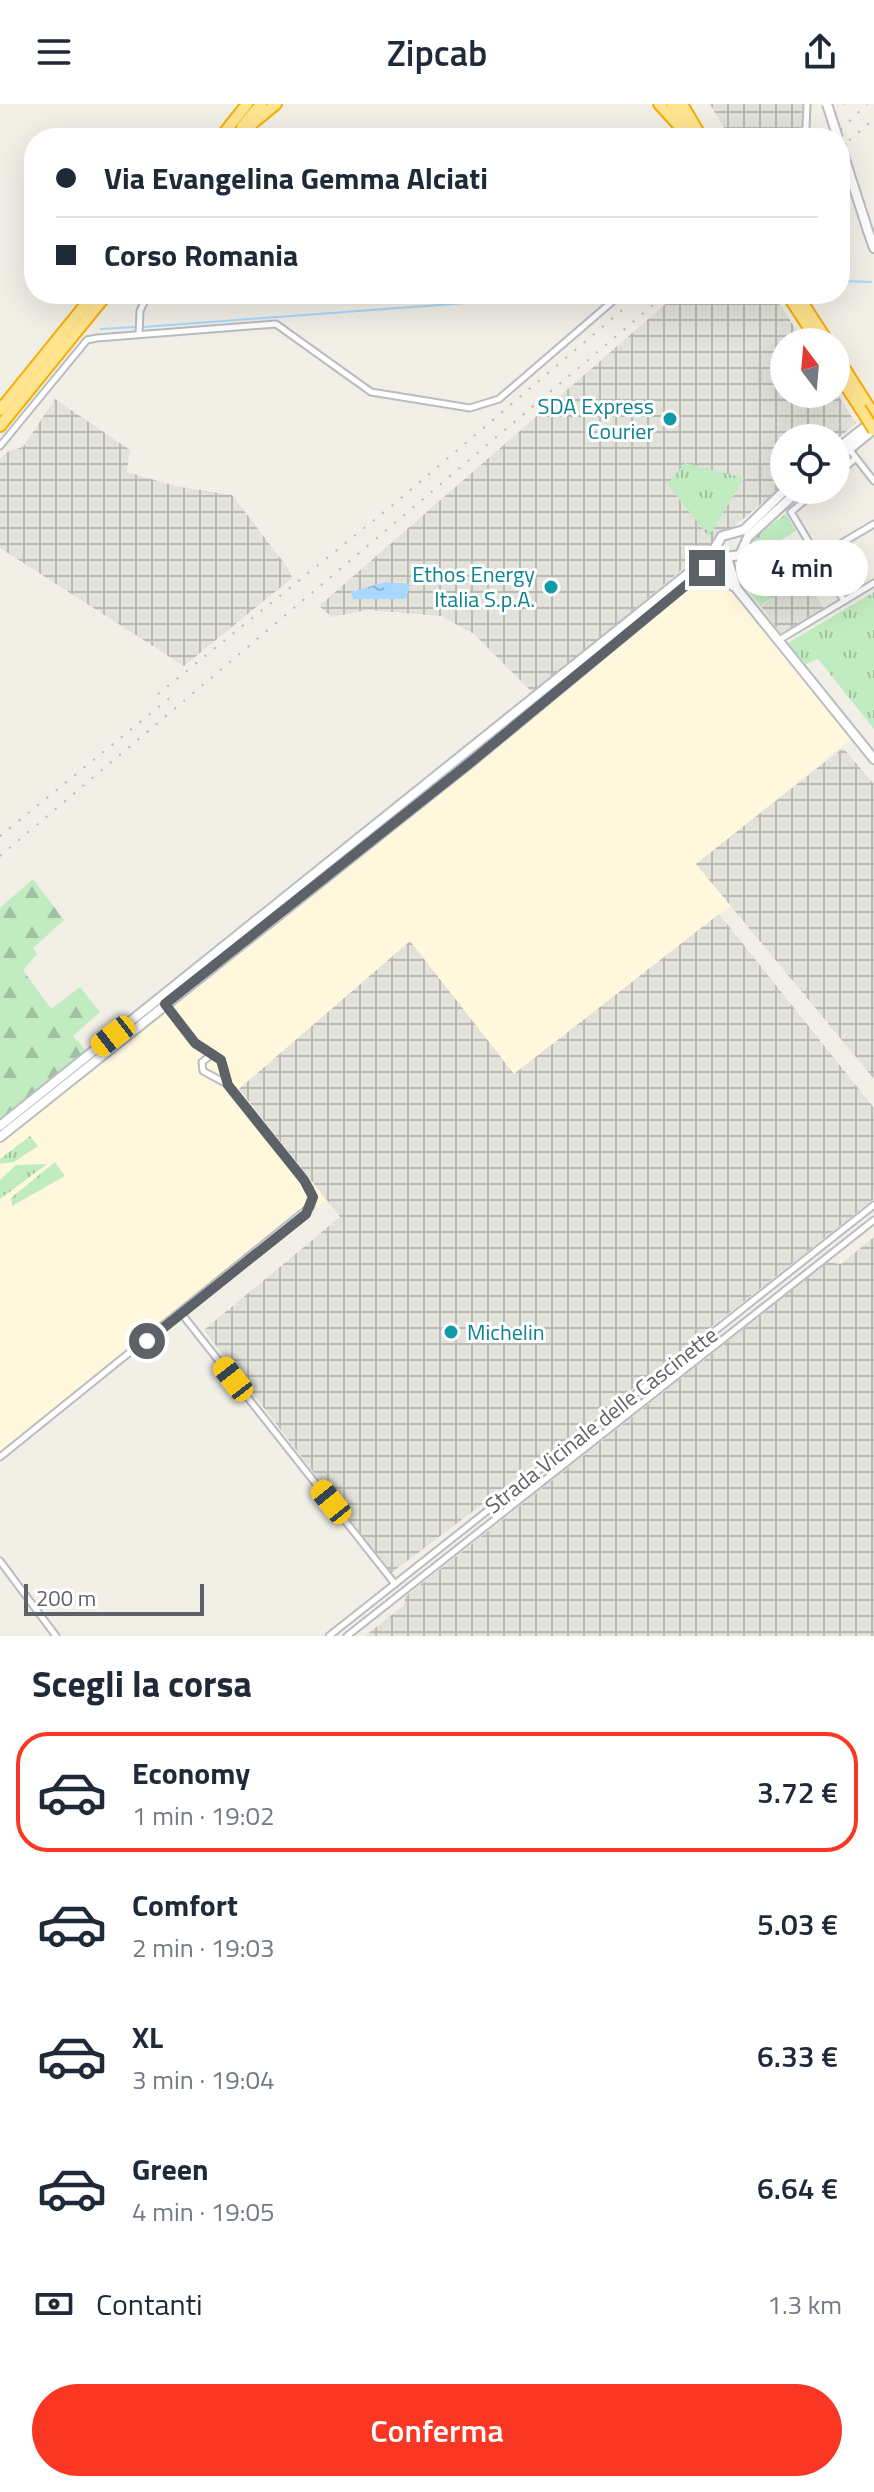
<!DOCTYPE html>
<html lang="it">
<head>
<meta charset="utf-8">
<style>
	body { margin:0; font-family:"Titillium Web",sans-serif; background:#f2f2f3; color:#1f2937; height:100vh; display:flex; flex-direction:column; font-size:30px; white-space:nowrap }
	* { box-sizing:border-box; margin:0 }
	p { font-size:26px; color:#747a83 }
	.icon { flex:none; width:44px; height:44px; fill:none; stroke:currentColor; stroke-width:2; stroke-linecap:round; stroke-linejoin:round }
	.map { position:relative; height:1532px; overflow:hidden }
	.panel { display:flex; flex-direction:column; background:#fff; flex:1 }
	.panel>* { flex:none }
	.hud { position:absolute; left:24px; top:24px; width:826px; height:176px; border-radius:32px; box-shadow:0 8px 32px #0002; display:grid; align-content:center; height:176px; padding:0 32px; background:#fff }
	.needle { width:52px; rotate:344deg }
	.tools { position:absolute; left:770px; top:224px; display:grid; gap:16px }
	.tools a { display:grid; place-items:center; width:80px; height:80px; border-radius:50%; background:#fff; box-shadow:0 8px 32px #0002; font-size:40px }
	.scale { position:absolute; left:24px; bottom:20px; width:180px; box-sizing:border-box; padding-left:8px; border:4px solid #5d6268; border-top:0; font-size:22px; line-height:28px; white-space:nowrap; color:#5d6268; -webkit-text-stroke:6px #fff; paint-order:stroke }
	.end { position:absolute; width:36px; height:36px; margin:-18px; border:10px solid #5d6268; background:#fff; box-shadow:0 0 0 4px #fff }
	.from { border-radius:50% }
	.bubble { position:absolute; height:56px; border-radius:28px; background:#fff; box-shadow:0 8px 32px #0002; font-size:26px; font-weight:600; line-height:56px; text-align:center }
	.car { position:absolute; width:24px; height:48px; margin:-24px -12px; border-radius:10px; box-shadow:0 0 6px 2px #0007; background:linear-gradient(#f5c518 24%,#345 0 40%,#f5c518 0 76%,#345 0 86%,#f5c518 0) }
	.hud b { display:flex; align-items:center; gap:28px; height:76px; font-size:30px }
	.hud b+b { border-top:2px solid #e0e1e3 }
	.hud i { width:20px; height:20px; background:#1f2937 }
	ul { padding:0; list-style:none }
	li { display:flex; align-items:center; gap:24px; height:120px; margin:0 16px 12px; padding:0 16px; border:4px solid transparent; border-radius:32px }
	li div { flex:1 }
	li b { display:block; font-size:30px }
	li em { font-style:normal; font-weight:600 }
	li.on { border-color:#fa3723 }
	li>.icon { width:72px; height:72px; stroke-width:1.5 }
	h2 { padding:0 32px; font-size:36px; line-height:96px }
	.pay { display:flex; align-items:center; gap:20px; height:88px; padding:0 32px; font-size:30px }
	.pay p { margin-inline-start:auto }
	.primary-button { display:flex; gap:16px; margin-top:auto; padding:16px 32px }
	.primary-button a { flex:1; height:92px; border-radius:48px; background:#fa3723; color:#fff; font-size:32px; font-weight:600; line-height:92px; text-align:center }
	header { display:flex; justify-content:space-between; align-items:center; height:104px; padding:0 32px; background:#fff; font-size:36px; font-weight:600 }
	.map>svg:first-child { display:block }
</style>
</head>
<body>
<header><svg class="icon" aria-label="menu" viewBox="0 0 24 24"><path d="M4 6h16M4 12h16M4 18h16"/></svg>Zipcab<svg class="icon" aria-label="share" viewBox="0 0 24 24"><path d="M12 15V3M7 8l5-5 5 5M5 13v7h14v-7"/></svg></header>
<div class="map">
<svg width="874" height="1532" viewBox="0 0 874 1532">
	<defs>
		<pattern id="industrial-grid" width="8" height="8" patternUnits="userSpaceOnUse" patternTransform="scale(2)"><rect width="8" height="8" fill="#e2e1da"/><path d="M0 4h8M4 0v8" fill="none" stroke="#babab5"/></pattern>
		<pattern id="grass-tufts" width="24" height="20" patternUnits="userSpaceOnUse" patternTransform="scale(2)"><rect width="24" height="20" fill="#c1ebc1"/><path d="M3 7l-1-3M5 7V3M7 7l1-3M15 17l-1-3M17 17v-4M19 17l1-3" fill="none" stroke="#a0c2a1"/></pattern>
		<pattern id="forest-firs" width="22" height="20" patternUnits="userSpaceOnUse" patternTransform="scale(2)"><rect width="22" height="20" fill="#c1ebc1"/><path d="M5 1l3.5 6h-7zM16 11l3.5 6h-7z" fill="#a0c2a1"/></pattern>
		<pattern id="water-ripples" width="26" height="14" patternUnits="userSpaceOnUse" patternTransform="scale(2)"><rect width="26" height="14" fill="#a8d8ff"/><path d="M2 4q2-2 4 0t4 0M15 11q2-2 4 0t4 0" fill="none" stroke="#8cb3d2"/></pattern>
	</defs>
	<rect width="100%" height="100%" fill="#f1efe6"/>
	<path fill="#fff8dd" d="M702,467L718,468L855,632L696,760L731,802L514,970L410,838L239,985L326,1096L0,1353V1033Z"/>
	<g fill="url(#industrial-grid)">
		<path d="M710,0H803L802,22L789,34H730Z"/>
		<path d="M677,190H773L804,238H784V290L836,288L856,319L836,336L784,334V381L533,589L474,530L441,512L368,506L332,513L319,502Z"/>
		<path d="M55,295L130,346L127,368L175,382L232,391L288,464L292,474L184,562L0,444V356L7,348L23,343Z"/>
		<path d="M805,475L824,504L781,530L760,501Z"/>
		<path d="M843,644L874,680V975L696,760Z"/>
		<path d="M719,810L874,1004V1095L570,1334L391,1469L204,1226L340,1113L239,985L410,837L514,970Z"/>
		<path d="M874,1133V1532H365L404,1501L405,1493L828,1158L841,1160Z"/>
	</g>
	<g fill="url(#grass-tufts)">
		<path d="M685,359L744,374L709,433L667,380Z"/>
		<path d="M786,410L796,427L781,436L788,448L758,466L767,479L781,471L785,477L799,469L803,476L760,501L744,483L740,470L755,432Z"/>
		<path d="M874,488V625L818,555L806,560L788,539Z"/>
		<path d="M30,1032L38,1042L14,1058L0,1060V1055Z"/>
		<path d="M55,1058L65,1072L12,1102L11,1094Z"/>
		<path d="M47,1060L0,1095V1076L16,1061Z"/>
	</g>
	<path fill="url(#forest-firs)" d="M33,775L64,816L33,844L37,850L23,866L51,905L80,883L100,908L73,932L87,948L0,1016V804Z"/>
	<path fill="url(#water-ripples)" d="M386,478L410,480L406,495H353L351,488Z"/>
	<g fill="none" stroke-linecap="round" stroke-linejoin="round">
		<g stroke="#a8d8ff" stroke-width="2">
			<path d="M840,177L871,178"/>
			<path d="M143,223L586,190"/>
			<path d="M101,225L136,223"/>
		</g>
		<defs>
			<g id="street">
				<path d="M795,34L806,24L807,0"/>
				<path d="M139,230L140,207L148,190"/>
				<path d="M0,342L87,236L97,234L276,220L371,288L470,304L499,295L621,190"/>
				<path d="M849,345L874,377"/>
				<path d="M836,371L856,354"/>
				<path d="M817,386L791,408L844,497"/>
				<path d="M803,462L874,420"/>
				<path d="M779,536L874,479"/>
				<path d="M211,951L202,958L203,967L227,980"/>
				<path d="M181,1209L395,1480"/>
				<path d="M0,1353L311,1102L313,1093L309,1083L228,981L221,956L195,939L164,900"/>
				<path d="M0,1457L56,1532"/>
				<path d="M329,1532L874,1101"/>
				<path d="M347,1532L874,1116"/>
			</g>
			<g id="secondary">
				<path d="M868,127L874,144"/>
				<path d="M836,346L874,316"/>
				<path d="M836,356L874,325"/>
				<path d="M727,454L737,485L874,655"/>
				<path d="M705,467L718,468L733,482"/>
				<path d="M0,1022L710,452L722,432L744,426L785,386"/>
				<path d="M0,1033L471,658L702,467L719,454L740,451L748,433L799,386"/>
			</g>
			<g id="highway">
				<path d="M659,0L690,34"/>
				<path d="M672,0L687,26"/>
				<path d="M682,0L702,34"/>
				<path d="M242,23L261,0"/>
				<path d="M220,34L247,0"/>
				<path d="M235,34L276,0"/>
				<path d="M787,190L818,238"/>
				<path d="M797,190L828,238"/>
				<path d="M836,251L874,311"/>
				<path d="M836,267L860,304"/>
				<path d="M0,306L94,190"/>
				<path d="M0,322L107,190"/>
			</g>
		</defs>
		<use href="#street" stroke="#b9bcc1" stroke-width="9"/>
		<use href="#secondary" stroke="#b9bdc3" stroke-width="12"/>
		<use href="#highway" stroke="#f7ad00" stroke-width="14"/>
		<use href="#street" stroke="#fff" stroke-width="5"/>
		<use href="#secondary" stroke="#fff" stroke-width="8"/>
		<use href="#highway" stroke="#ffe48f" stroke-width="10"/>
		<g stroke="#b7b8b9" stroke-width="2" stroke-dasharray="2 10" stroke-linecap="butt">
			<path d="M809,34L844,0"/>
			<path d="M832,34L867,0"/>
			<path d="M840,44L874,15"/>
			<path d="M158,590L394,400L641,190"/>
			<path d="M0,732L177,588"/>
			<path d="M0,752L666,190"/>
		</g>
		<defs>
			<g id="secondary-bridge">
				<path d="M827,0L838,34"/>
				<path d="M840,40L868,127"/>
			</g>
			<path id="highway-bridge" d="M860,304L874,326"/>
		</defs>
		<use href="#secondary-bridge" stroke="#b9bdc3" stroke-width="12" stroke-linecap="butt"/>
		<use href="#highway-bridge" stroke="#f7ad00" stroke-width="14" stroke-linecap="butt"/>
		<use href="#secondary-bridge" stroke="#fff" stroke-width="8"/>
		<use href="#highway-bridge" stroke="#ffe48f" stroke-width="10"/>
	</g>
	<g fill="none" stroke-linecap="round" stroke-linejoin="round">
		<path stroke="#5d6268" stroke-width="10" d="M147,1237L306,1110L313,1093L304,1076L228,981L221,956L195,939L165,900L471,658L707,464"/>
	</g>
	<g fill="#0f9aa8" stroke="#fff" stroke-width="3">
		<circle cx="670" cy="315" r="8"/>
		<circle cx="551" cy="483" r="8"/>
		<circle cx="451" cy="1228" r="8"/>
	</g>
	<g text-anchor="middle" stroke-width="6" stroke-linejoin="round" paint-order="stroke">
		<g font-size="22" fill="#0d838f" stroke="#fff" text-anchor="end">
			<text x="654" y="310">SDA Express<tspan x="654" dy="25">Courier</tspan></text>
			<text x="535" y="478">Ethos Energy<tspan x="535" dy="25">Italia S.p.A.</tspan></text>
			<text x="467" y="1236" text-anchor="start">Michelin</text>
		</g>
		<g font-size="22" fill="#5d6268" stroke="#fff">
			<text transform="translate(601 1316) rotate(-38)" y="8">Strada Vicinale delle Cascinette</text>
		</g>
	</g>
</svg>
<div class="tools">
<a><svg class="needle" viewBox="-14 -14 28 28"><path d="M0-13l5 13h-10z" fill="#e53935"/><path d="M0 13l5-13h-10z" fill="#747a83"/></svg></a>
<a><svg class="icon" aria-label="locate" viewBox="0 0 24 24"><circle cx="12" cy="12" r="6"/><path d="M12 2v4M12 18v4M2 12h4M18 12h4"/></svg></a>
</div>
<div class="scale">200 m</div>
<i class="end from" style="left:147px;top:1237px"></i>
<i class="end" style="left:707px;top:464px"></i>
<div class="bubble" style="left:736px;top:436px;width:132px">4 min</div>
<i class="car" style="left:113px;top:932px;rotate:232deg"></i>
<i class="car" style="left:233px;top:1275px;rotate:322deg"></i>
<i class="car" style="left:331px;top:1398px;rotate:321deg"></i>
<div class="hud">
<b><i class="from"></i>Via Evangelina Gemma Alciati</b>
<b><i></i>Corso Romania</b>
</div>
</div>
<section class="panel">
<h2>Scegli la corsa</h2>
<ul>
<li class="on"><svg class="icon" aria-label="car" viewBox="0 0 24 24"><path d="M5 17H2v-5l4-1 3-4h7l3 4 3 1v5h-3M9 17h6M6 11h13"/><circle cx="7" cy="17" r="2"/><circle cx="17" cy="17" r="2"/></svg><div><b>Economy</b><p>1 min · 19:02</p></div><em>3.72 €</em></li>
<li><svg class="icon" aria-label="car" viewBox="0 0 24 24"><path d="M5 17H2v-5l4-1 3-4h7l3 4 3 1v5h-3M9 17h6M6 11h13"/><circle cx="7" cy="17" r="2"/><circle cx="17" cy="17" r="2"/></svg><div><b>Comfort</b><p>2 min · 19:03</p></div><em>5.03 €</em></li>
<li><svg class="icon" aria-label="car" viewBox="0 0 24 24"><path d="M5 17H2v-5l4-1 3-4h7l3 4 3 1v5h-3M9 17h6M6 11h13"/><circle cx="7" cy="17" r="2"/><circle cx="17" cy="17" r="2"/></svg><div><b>XL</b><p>3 min · 19:04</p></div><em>6.33 €</em></li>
<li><svg class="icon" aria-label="car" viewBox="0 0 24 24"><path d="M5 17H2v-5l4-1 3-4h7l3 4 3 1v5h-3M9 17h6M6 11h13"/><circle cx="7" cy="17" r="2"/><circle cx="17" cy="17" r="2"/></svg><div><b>Green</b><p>4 min · 19:05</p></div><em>6.64 €</em></li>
</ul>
<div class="pay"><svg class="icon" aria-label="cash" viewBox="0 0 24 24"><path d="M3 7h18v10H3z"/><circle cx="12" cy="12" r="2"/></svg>Contanti<p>1.3 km</p></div>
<div class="primary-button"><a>Conferma</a></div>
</section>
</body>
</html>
